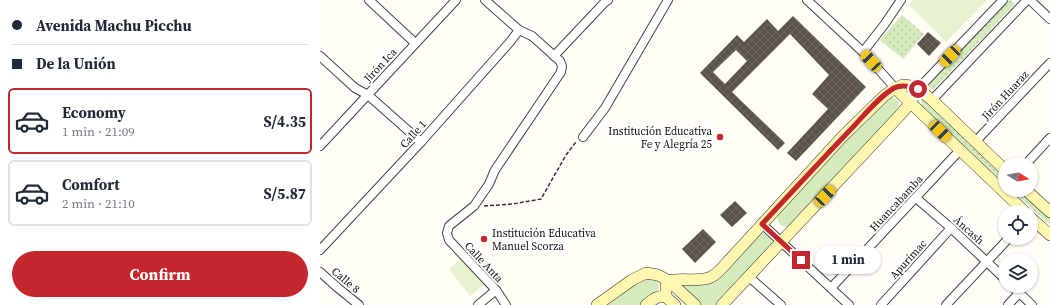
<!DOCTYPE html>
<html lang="en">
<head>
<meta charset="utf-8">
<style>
	body { margin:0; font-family:"Source Serif 4",serif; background:#f6f6f7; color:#1f2937; height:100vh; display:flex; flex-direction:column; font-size:15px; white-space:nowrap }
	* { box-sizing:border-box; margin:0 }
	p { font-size:13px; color:#747a83 }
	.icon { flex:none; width:22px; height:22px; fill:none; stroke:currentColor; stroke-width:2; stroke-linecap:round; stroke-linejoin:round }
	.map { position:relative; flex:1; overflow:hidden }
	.panel { display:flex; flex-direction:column; background:#fff; width:320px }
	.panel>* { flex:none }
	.guide { display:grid; align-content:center; height:88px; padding:0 12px; background:#fff }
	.needle { width:26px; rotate:101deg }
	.buttons { position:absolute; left:678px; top:157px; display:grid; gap:8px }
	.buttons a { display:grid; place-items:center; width:40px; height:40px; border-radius:50%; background:#fff; box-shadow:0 1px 3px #0004; font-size:20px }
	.end { position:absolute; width:18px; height:18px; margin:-9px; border:5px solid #c4262e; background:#fff; box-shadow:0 0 0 2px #fff }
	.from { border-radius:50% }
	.bubble { position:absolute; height:28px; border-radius:14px; background:#fff; box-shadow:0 1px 3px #0004; font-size:13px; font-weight:700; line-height:28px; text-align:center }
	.car { position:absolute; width:12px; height:24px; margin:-12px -6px; border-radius:5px; box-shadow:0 0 3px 1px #0007; background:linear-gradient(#f5c518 24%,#345 0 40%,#f5c518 0 76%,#345 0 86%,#f5c518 0) }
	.guide b { display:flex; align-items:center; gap:14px; height:38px; font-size:15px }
	.guide b+b { border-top:1px solid #e0e1e3 }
	.guide i { width:10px; height:10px; background:#1f2937 }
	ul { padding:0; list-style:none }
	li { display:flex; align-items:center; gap:12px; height:66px; margin:0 8px 6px; padding:0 4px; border:2px solid #e0e1e3; border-radius:6px }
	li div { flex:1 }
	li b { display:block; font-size:15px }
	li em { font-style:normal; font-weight:700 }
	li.active { border-color:#c4262e }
	li>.icon { width:36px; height:36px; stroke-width:1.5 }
	.cta { display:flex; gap:8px; margin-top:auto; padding:8px 12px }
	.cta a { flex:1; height:46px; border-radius:24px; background:#c4262e; color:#fff; font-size:16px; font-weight:700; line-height:46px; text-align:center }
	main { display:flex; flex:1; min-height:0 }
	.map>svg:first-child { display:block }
</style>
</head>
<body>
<main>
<section class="panel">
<div class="guide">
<b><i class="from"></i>Avenida Machu Picchu</b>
<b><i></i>De la Unión</b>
</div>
<ul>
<li class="active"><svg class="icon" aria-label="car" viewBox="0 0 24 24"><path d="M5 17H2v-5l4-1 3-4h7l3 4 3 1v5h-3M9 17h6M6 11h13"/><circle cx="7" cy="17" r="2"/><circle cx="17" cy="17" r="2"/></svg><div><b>Economy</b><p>1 min · 21:09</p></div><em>S/4.35</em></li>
<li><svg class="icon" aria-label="car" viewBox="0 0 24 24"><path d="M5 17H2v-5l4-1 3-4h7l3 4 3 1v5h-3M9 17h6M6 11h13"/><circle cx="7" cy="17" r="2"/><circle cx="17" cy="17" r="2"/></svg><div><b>Comfort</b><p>2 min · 21:10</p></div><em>S/5.87</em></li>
</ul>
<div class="cta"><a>Confirm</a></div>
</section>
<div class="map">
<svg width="730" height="305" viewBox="0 0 730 305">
	<defs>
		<pattern id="grass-dots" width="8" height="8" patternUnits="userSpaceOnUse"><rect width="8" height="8" fill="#d5ebbd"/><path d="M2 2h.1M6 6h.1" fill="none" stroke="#b6c8a1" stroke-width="1.8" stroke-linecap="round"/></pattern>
		<pattern id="building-cross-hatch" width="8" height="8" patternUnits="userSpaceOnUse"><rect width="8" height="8" fill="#5a524d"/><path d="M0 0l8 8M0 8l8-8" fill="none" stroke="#6d6662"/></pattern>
	</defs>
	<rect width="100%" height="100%" fill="#fffdf5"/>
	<g fill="url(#grass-dots)">
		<path d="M689,0H691L695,4L613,90L607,85Z"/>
		<path d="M582,15L604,34L583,59L560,40Z"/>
		<path d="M603,99L685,174V184L602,107L601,102Z"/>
		<path d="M692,190H702L730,216V225Z"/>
	</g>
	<g fill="#d5ebbd">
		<path d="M570,97L575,98C579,101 580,104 578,109L471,226C461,229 456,222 458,213L565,98Z"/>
		<path d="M444,233C451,236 453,240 452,247L398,305H381L361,285L363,284C376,285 386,287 397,279L440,234Z"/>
		<path d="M322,278L336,279L339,287L338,291L321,305H283Z"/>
	</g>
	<g fill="#e6f2cf">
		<path d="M593,0H667L626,42L589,5Z"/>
		<path d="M143,256L164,285L150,296L129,269Z"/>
	</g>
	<g fill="url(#building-cross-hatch)" fill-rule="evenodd">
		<path d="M473,16L546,87L476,161L467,153L508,109L492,94L509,75L470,34L412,92L465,143L458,150L380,73L417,35L424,42L447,19L458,31ZM416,50L427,61L405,84L393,72Z"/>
		<path d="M608,32L621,43L609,56L597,44Z"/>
		<path d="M415,201L427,213L412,227L400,215Z"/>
		<path d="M383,229L396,242L375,263L362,249Z"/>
	</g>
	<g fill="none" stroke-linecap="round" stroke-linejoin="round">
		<defs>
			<g id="street">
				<path d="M49,0L95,43"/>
				<path d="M165,0L199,30L212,36L240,61L242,66L241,72L175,170L169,184L154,206L129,226L127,233L129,240L176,290L186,305"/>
				<path d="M487,0L543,52L575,88"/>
				<path d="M710,0L730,19"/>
				<path d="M543,52L564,25L581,0"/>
				<path d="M0,56L35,88L48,95L101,142"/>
				<path d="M234,56L284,3L288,0"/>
				<path d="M598,89L683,0"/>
				<path d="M612,100L707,0"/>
				<path d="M263,137L285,108L348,0"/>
				<path d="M655,142L730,63"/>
				<path d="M0,146L136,0"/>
				<path d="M706,164L730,138"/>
				<path d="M596,198L631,228L685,279"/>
				<path d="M442,224L529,305"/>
				<path d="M0,250L101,142L190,42L199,30"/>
				<path d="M0,272L18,288L39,305"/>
				<path d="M429,277L461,305"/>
				<path d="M692,286L712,305"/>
				<path d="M511,288L640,150"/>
				<path d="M158,305L176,290"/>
				<path d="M561,305L631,228"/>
				<path d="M626,305L689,238"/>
				<path d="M688,305L699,293"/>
			</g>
			<g id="secondary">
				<path d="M575,88L705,212"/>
				<path d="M706,190L730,212"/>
				<path d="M711,218L730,235"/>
				<path d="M349,281C362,277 378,283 391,277C395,275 398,272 401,269L523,136L564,96L575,88L583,85L591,86L598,89L612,100L685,170"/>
				<path d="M349,281L346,286V297L355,305"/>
				<path d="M277,305L312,280L326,273L338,275L349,281L375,305"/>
				<path d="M326,305C333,300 337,295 346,297"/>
				<path d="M402,305L581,114L590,103L598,89"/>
			</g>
		</defs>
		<use href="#street" stroke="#444" stroke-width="10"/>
		<use href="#secondary" stroke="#333" stroke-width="12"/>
		<path stroke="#333" stroke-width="1.5" stroke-dasharray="4 2" stroke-linecap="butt" d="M164,206L193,204L221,199L246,155L256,142"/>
		<use href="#street" stroke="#fff" stroke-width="8"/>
		<use href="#secondary" stroke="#fff6b0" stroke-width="11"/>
	</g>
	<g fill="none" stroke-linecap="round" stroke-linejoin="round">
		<path stroke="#c4262e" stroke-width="5" d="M481,260L442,224C473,191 503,158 534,126C546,113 559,97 574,88C582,84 590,86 598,89"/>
	</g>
	<g fill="#c4262e" stroke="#fff" stroke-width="1.5">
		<circle cx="400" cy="137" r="4"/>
		<circle cx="164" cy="239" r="4"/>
	</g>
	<g text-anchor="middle" stroke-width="4" stroke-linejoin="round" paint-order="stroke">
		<g font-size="11" fill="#111" stroke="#fff">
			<text transform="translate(60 65) rotate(-47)" y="4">Jirón Ica</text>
			<text transform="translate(685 95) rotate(-47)" y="4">Jirón Huaraz</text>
			<text transform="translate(93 134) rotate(-48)" y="4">Calle 1</text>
			<text transform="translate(576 203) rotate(-47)" y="4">Huancabamba</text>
			<text transform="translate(649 230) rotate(42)" y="4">Áncash</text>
			<text transform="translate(588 259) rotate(-48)" y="4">Apurímac</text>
			<text transform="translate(164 262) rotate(47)" y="4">Calle Anta</text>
			<text transform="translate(26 280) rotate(40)" y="4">Calle 8</text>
		</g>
		<g font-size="11" fill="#111" stroke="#fff" text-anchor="end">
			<text x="392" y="135">Institución Educativa<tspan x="392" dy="13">Fe y Alegría 25</tspan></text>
			<text x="172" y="237" text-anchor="start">Institución Educativa<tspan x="172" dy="13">Manuel Scorza</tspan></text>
		</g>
	</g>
</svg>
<div class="buttons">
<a><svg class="needle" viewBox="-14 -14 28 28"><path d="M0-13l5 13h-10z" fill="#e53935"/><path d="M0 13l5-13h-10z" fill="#747a83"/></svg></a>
<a><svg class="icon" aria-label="locate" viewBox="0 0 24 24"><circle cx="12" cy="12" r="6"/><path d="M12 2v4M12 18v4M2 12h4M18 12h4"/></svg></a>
<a><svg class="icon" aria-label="layers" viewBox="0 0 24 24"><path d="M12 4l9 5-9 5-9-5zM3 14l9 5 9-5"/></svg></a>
</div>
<i class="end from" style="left:598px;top:89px"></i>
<i class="end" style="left:481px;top:260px"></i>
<div class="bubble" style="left:495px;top:246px;width:66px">1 min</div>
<i class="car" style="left:630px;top:56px;rotate:224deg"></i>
<i class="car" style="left:551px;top:61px;rotate:317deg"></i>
<i class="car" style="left:620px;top:131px;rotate:134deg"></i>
<i class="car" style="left:505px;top:196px;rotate:43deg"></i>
</div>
</main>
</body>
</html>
